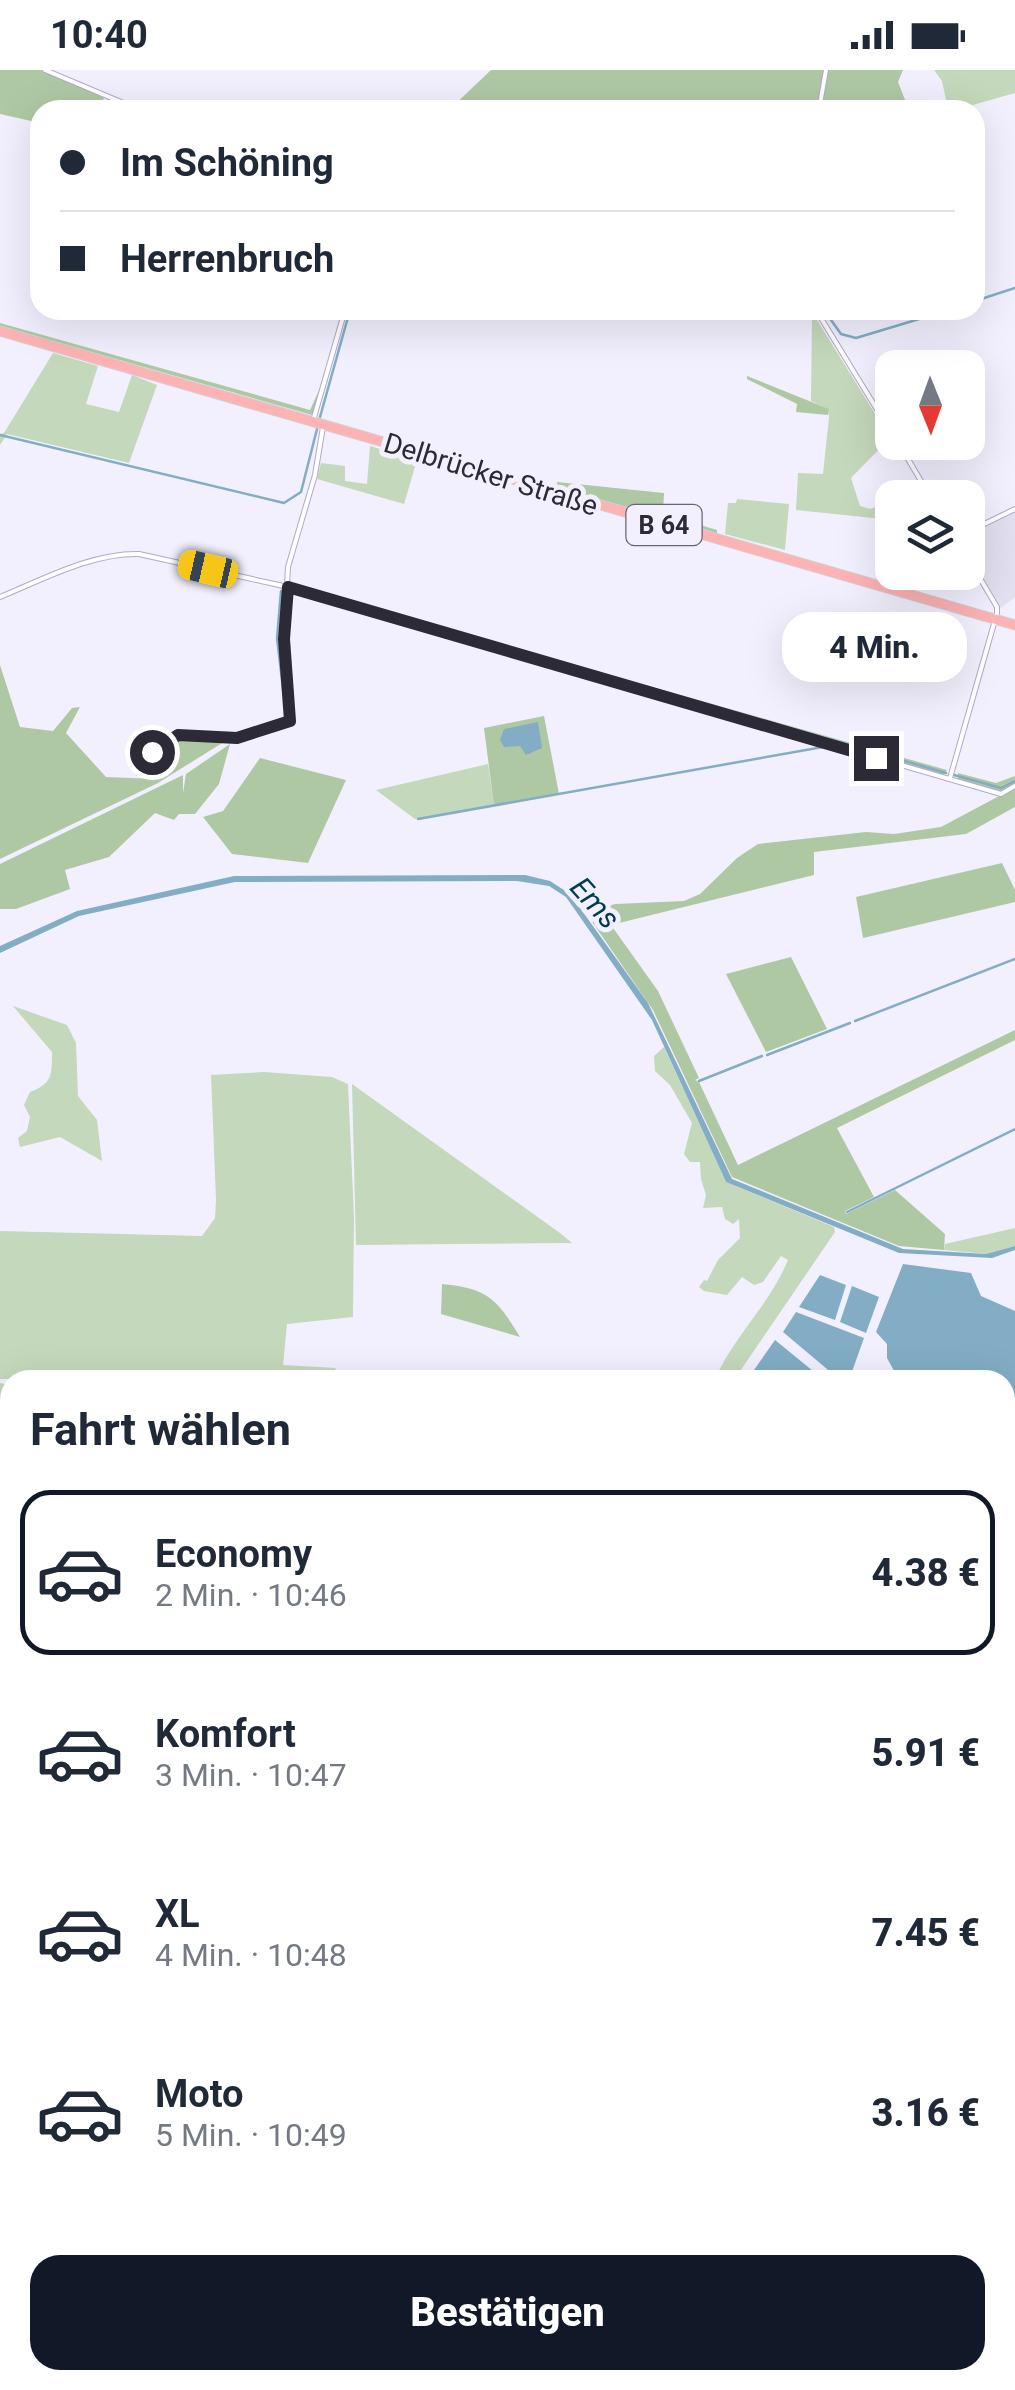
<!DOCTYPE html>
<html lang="de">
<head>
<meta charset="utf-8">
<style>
	body { margin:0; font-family:Roboto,sans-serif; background:#f2f2f3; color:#1f2937; height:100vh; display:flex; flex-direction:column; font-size:38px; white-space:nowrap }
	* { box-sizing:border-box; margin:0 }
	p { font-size:32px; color:#747a83 }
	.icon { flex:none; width:55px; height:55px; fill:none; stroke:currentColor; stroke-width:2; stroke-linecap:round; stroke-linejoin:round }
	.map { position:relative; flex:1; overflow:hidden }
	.drawer { position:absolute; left:0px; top:1300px; width:1015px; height:1020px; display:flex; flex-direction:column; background:#fff; border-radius:30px 30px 0 0; box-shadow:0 10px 40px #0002 }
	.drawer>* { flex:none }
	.top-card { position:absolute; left:30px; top:30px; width:955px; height:220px; border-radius:30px; box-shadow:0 10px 40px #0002; display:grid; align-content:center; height:220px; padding:0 30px; background:#fff }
	.needle { width:65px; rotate:179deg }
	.tools { position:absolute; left:875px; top:280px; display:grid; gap:20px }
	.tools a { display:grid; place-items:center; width:110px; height:110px; border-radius:20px; background:#fff; box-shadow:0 10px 40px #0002; font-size:50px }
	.end { position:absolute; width:45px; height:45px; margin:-22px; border:12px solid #2d2a37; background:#fff; box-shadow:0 0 0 5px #fff }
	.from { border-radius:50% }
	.bubble { position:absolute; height:70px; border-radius:30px; background:#fff; box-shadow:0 10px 40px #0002; font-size:32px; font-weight:800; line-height:70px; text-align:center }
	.car { position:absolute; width:30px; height:60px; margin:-30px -15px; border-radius:12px; box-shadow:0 0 8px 2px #0007; background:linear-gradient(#f5c518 24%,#345 0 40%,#f5c518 0 76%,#345 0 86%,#f5c518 0) }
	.top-card b { display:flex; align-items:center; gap:35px; height:95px; font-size:38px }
	.top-card b+b { border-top:2px solid #e0e1e3 }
	.top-card i { width:25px; height:25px; background:#1f2937 }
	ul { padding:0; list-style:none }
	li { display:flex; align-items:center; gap:30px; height:165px; margin:0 20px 15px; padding:0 10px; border:5px solid transparent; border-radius:30px }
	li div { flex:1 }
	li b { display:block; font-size:38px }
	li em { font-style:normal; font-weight:800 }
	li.on { border-color:#111827 }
	li>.icon { width:90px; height:90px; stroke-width:1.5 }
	h2 { padding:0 30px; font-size:45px; line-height:120px }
	.button { display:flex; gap:20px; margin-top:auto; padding:20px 30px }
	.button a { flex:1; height:115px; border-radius:30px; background:#111827; color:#fff; font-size:40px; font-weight:800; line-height:115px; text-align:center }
	.status { display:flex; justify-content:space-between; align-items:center; height:70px; padding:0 50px; background:#fff; direction:ltr }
	.status svg { height:28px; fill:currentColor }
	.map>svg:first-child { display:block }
</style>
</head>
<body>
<div class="status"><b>10:40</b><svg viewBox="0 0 49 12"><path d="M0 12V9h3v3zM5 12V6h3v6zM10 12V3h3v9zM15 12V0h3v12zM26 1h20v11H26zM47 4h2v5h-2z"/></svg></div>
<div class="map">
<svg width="1015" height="2320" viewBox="0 0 1015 2320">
	<rect width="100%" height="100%" fill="#f2f0fe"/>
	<path fill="#e3e0f1" d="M1015,441V527L1001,538L968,482V464Z"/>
	<g fill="#c4d8bb">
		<path d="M934,0H1015V23L955,40H929L947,34L942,11Z"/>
		<path d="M812,242L890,368L851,408L860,436L870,439L884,434L892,450L796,440L798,403L823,404L829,347L828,339L811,331Z"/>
		<path d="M53,283L98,296L86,334L119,342L132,305L157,315L129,393L7,364L0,375V364L4,363Z"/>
		<path d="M370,376L417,390L404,434L317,409L321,393L345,396V411L367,414Z"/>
		<path d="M737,429L789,434L785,480L725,464L728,433H736Z"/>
		<path d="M488,694L494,736L415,749L376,720Z"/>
		<path d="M13,936L67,955L76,973L78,1026L97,1050L102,1091L60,1067L20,1077L18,1068L27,1061L30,1047L24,1035L30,1022C52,1014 52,1005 52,982Z"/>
		<path d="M664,977L726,1112L834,1157L835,1162L734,1310L715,1309C734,1266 770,1234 788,1190L781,1186L763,1212L754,1215L742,1207L727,1225L704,1221L699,1217L704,1210L707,1211L718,1190L740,1168L739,1149L733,1154L725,1149L722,1137L703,1138L706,1125L701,1109L700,1092H690L684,1084L692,1053L670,1015L655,1001L654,986Z"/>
		<path d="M264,1002L332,1007L348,1014L354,1147L353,1247L287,1254L283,1295L336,1298L330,1310L0,1309V1161L202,1166L215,1148L216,1130L211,1005Z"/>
		<path d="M352,1014L560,1163L572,1173L356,1175Z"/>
		<path d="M1015,1158V1176L986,1184L944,1180L945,1174Z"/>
		<path d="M0,1313L10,1315V1537L0,1531Z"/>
		<path d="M1015,1814V1883L1005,1894V1825Z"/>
		<path d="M1015,1893V2212L1005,2220V1905Z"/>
	</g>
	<g fill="#afc8a4">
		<path d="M0,0H41L104,28L100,40H40V53L0,44Z"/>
		<path d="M491,0H824L817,40H449Z"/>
		<path d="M828,0H903L898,12L909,40H822Z"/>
		<path d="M0,253L310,340L321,316L312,345L0,256Z"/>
		<path d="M747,306L829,339L828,345L796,342L797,334L747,309Z"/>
		<path d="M557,412L664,423L663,444L717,460V466L557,419Z"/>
		<path d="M297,517L947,700L942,706Z"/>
		<path d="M0,595L20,657L53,661L72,638L80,637L66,663L106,707L157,709L155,682L178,666L227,670L158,713L0,789Z"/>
		<path d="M544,646L559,724L494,736L484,658Z"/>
		<path d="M230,674L219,714L195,744H179L174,750L155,743L109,787L65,800L70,819L16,839H0V794L183,705V723L186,704Z"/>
		<path d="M260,688L346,710L308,793L232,784L203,747L223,741Z"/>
		<path d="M958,703L996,713L1015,706V737L966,764L814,782V805L611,855L658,921L699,1008L695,1010L699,1012L738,1095L1015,960V970L837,1058L874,1127L845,1141L846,1144L895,1120L945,1164L944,1180L899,1176L732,1107L653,940L586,843L615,834L684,831L700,824L737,788L758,774L866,762L894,764L941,757L1001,725L958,709Z"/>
		<path d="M1002,793L1015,820V832L863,868L856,827Z"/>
		<path d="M791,887L827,959L766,982L726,904Z"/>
		<path d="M442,1214C487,1218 497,1229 520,1267L441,1244Z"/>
	</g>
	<g fill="#82adc4">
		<path d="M538,652L542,678L526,685L520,676L504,677L500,670L504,659Z"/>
		<path d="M525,805L550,811L570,824L648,933L732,1109L903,1179L986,1184L1015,1176V1180L992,1188L899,1183L726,1112L652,950L566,827L549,816L517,811L235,812L79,846L0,883V876L77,841L234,806Z"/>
		<path d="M903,1194L971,1203L981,1226L1015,1241V1407L1005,1410V1310L898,1308L887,1288V1274L876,1262Z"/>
		<path d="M820,1205L846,1215L835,1250L799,1237Z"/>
		<path d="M852,1216L879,1227L866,1263L840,1252Z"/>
		<path d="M796,1242L864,1268L849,1310H840L783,1262Z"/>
		<path d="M775,1270L824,1310H747Z"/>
		<path d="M1005,1500L1015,1504V1592L1005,1584Z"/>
	</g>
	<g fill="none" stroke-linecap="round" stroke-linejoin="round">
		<g stroke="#82adc4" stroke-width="2.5">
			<path d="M975,231L1015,218"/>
			<path d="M824,240L841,264L856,268L949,240"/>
			<path d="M320,347L350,240"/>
			<path d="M0,365L284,433L301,422L317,359"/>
			<path d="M281,521L277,568L286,644"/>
			<path d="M339,530L384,543"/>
			<path d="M390,545L486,572"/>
			<path d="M493,574L729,641"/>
			<path d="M740,644L821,667"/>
			<path d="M829,669L946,703"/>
			<path d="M954,705L1001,718L1015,711"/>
			<path d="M418,749L823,677"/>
			<path d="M855,951L1015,889"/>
			<path d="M767,985L850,953"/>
			<path d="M699,1011L762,986"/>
			<path d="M847,1142L1015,1059"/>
			<path d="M0,1361L8,1358"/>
			<path d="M0,1533L10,1538"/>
			<path d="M1005,1592L1015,1599"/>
			<path d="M0,1673L10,1671"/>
			<path d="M1005,1965L1015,1976"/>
			<path d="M0,2018L10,2028"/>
			<path d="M0,2189L10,2195"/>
			<path d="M931,2310L934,2320"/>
		</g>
		<defs>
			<g id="street">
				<path d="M45,0L140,40"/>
				<path d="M819,40L826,0"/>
				<path d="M816,240L892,364"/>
				<path d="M313,351L345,240"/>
				<path d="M898,372L931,428"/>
				<path d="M968,462L1015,439"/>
				<path d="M0,527C44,509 91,483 139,484L288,517L1001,724L1015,716"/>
				<path d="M152,682L178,665L237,668L290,651L284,569L288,497L315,405L323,357"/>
				<path d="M950,708L997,543V537L968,488"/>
				<path d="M333,1310L336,1304"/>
				<path d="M0,1715H10"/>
				<path d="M1005,1737L1015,1744"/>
				<path d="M0,2121L10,2098"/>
				<path d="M1005,2224L1015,2216"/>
				<path d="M821,2310L822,2320"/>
				<path d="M903,2310L908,2320"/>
				<path d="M960,2310L961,2320"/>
				<path d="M1004,2310L1007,2320"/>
				<path d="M821,2314L853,2311L858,2320"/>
				<path d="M577,2320L582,2310"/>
				<path d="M745,2320L749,2310"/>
			</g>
			<g id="secondary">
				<path d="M1005,2276L1015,2274"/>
				<path d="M469,2320L496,2310"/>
			</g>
			<path id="primary" d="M0,261L1015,555"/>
		</defs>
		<use href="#street" stroke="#afaac9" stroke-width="6"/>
		<use href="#secondary" stroke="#afaac9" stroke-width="9"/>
		<use href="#primary" stroke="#d1d0d3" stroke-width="11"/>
		<use href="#street" stroke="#fff" stroke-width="4"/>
		<use href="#secondary" stroke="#fed9d9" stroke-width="6"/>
		<use href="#primary" stroke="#fdb3b3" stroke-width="9"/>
	</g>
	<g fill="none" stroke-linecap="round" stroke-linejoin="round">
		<path stroke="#2d2a37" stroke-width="12" d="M152,682L178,665L237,668L290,651L284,569L288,517L876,688"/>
	</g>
	<g text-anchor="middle" stroke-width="10" stroke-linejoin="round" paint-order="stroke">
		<rect fill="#f2f0fe" stroke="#686573" stroke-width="2.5" x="626.5" y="435" width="75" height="40" rx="8"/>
		<g font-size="25" font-weight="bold" fill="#2d2a37">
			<text x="664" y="464">B 64</text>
		</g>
		<g font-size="28" fill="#2d2a37" stroke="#f2f0fe">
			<text transform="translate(491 404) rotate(17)" y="10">Delbrücker Straße</text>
		</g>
		<g font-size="30" font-style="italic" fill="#003c54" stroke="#f2f0fe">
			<text transform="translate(595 833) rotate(48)" y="10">Ems</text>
		</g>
	</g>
</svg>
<div class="tools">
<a><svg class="needle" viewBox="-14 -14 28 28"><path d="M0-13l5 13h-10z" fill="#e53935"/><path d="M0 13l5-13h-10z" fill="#747a83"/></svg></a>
<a><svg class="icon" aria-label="layers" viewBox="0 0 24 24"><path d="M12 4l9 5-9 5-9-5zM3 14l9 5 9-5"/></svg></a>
</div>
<i class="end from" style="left:152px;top:682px"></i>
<i class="end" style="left:876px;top:688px"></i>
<div class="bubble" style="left:782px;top:542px;width:185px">4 Min.</div>
<i class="car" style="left:208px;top:499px;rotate:283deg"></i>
<div class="top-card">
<b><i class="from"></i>Im Schöning</b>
<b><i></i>Herrenbruch</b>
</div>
<section class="drawer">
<h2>Fahrt wählen</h2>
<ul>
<li class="on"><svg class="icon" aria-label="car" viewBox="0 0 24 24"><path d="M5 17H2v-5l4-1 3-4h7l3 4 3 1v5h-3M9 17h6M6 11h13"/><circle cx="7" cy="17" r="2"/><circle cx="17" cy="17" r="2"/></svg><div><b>Economy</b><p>2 Min. · 10:46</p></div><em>4.38 €</em></li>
<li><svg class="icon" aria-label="car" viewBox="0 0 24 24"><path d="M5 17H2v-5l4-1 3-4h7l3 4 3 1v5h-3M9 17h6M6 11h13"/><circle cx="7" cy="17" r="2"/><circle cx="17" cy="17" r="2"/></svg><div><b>Komfort</b><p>3 Min. · 10:47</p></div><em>5.91 €</em></li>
<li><svg class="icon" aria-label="car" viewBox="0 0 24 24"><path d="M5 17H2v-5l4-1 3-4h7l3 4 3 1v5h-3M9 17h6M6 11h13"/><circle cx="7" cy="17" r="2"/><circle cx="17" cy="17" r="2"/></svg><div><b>XL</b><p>4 Min. · 10:48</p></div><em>7.45 €</em></li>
<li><svg class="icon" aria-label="car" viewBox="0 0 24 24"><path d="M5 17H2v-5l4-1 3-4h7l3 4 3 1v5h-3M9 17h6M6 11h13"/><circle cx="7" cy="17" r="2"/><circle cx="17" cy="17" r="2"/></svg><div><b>Moto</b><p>5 Min. · 10:49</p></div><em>3.16 €</em></li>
</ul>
<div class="button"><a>Bestätigen</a></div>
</section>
</div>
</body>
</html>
